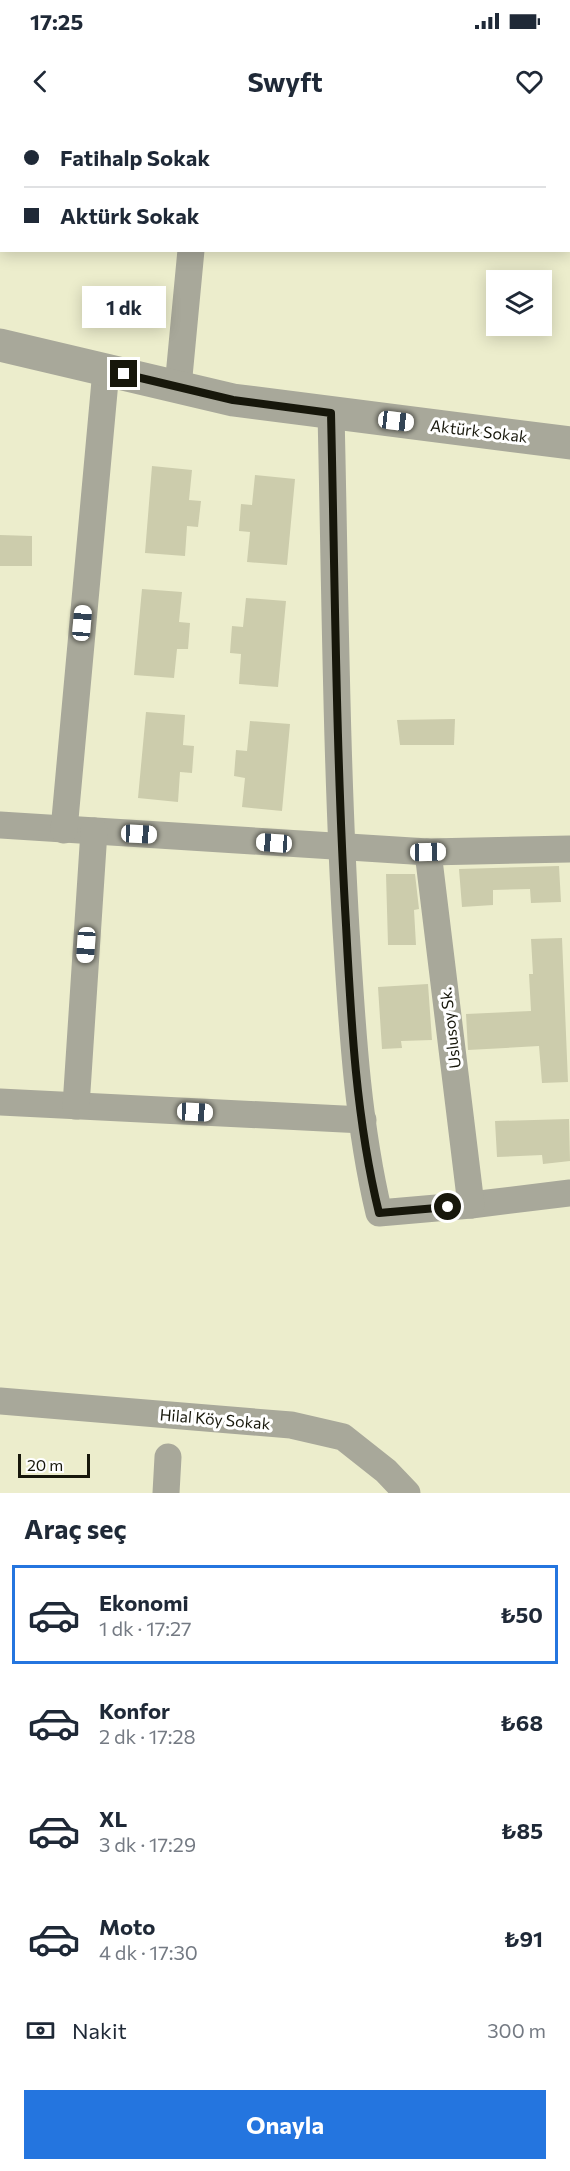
<!DOCTYPE html>
<html lang="tr">
<head>
<meta charset="utf-8">
<style>
	body { margin:0; font-family:Commissioner,sans-serif; background:#f6f6f7; color:#1f2937; height:100vh; display:flex; flex-direction:column; font-size:22px; white-space:nowrap }
	* { box-sizing:border-box; margin:0 }
	p { font-size:20px; color:#747a83 }
	.icon { flex:none; width:33px; height:33px; fill:none; stroke:currentColor; stroke-width:2; stroke-linecap:round; stroke-linejoin:round }
	.map { position:relative; height:1373px; overflow:hidden }
	.panel { display:flex; flex-direction:column; background:#fff; flex:1 }
	.panel>* { flex:none }
	.top-card { position:absolute; left:0px; top:0px; width:570px; height:132px; box-shadow:0 3px 15px #0003; display:grid; align-content:center; height:132px; padding:0 24px; background:#fff }
	.buttons { position:absolute; left:486px; top:150px; display:grid; gap:12px }
	.buttons a { display:grid; place-items:center; width:66px; height:66px; border-radius:0px; background:#fff; box-shadow:0 3px 15px #0003; font-size:30px }
	.scale { position:absolute; left:18px; bottom:15px; width:72px; box-sizing:border-box; padding-left:6px; border:3px solid #17170b; border-top:0; font-size:16px; line-height:21px; white-space:nowrap; color:#17170b; -webkit-text-stroke:4px #fff; paint-order:stroke }
	.end { position:absolute; width:27px; height:27px; margin:-14px; border:8px solid #17170b; background:#fff; box-shadow:0 0 0 3px #fff }
	.from { border-radius:50% }
	.bubble { position:absolute; height:42px; border-radius:0px; background:#fff; box-shadow:0 3px 15px #0003; font-size:20px; font-weight:700; line-height:42px; text-align:center }
	.car { position:absolute; width:18px; height:36px; margin:-18px -9px; border-radius:8px; box-shadow:0 0 4px 2px #0007; background:linear-gradient(#fff 24%,#345 0 40%,#fff 0 76%,#345 0 86%,#fff 0) }
	.top-card b { display:flex; align-items:center; gap:21px; height:57px; font-size:22px }
	.top-card b+b { border-top:2px solid #e0e1e3 }
	.top-card i { width:15px; height:15px; background:#1f2937 }
	ul { padding:0; list-style:none }
	li { display:flex; align-items:center; gap:18px; height:99px; margin:0 12px 9px; padding:0 12px; border:3px solid transparent; border-radius:0px }
	li div { flex:1 }
	li b { display:block; font-size:22px }
	li em { font-style:normal; font-weight:700 }
	li.on { border-color:#2475df }
	li>.icon { width:54px; height:54px; stroke-width:1.5 }
	h2 { padding:0 24px; font-size:27px; line-height:72px }
	.pay { display:flex; align-items:center; gap:15px; height:66px; padding:0 24px; font-size:22px }
	.pay p { margin-inline-start:auto }
	.primary-button { display:flex; gap:12px; margin-top:auto; padding:12px 24px }
	.primary-button a { flex:1; height:69px; border-radius:0px; background:#2475df; color:#fff; font-size:24px; font-weight:700; line-height:69px; text-align:center }
	.status { display:flex; justify-content:space-between; align-items:center; height:42px; padding:0 30px; background:#fff; direction:ltr }
	.status svg { height:16px; fill:currentColor }
	header { display:flex; justify-content:space-between; align-items:center; height:78px; padding:0 24px; background:#fff; font-size:27px; font-weight:700 }
	.map>svg:first-child { display:block }
</style>
</head>
<body>
<div class="status"><b>17:25</b><svg viewBox="0 0 49 12"><path d="M0 12V9h3v3zM5 12V6h3v6zM10 12V3h3v9zM15 12V0h3v12zM26 1h20v11H26zM47 4h2v5h-2z"/></svg></div>
<header><svg class="icon" aria-label="back" viewBox="0 0 24 24"><path d="M15 5l-7 7 7 7"/></svg>Swyft<svg class="icon" aria-label="heart" viewBox="0 0 24 24"><path d="M12 20l-8-8c-3-5 5-10 8-4 3-6 11-1 8 4z"/></svg></header>
<div class="map">
<svg width="570" height="1373" viewBox="0 0 570 1373">
	<rect width="100%" height="100%" fill="#ecedcc"/>
	<g fill="#ccccac">
		<path d="M152,346L192,350L189,380L201,381L198,407L187,406L185,436L145,433Z"/>
		<path d="M255,355L295,359L287,445L247,442L250,412L239,411L241,384L252,385Z"/>
		<path d="M0,415L32,416V446H0Z"/>
		<path d="M142,469L182,472L179,502L190,503L188,529H177L174,558L134,555Z"/>
		<path d="M246,478L286,481L278,567L239,564L241,534L230,533L232,506L243,507Z"/>
		<path d="M146,592L185,595L183,625L194,626L192,653L180,652L178,682L138,678Z"/>
		<path d="M455,599L454,625H400L397,600Z"/>
		<path d="M250,601L290,604L282,691L242,687L245,658L234,656L236,630L247,631Z"/>
		<path d="M559,746L561,782L531,783L530,769L493,770V785L462,787L459,749Z"/>
		<path d="M386,754H415L419,789L414,790L416,825H388Z"/>
		<path d="M562,818L568,962L542,963L539,926L468,930L466,894L531,891L529,854H533L531,819Z"/>
		<path d="M428,864L432,920L401,921L402,928L382,929L378,867Z"/>
		<path d="M569,999L570,1041L543,1044L542,1035L497,1037L495,1001Z"/>
	</g>
	<g fill="none" stroke-linecap="round" stroke-linejoin="round">
		<g stroke="#a8a89a" stroke-width="27">
			<path d="M199,0V2"/>
			<path d="M568,25H570"/>
			<path d="M178,267L191,130"/>
			<path d="M331,293C335,465 336,638 346,809C352,904 357,1000 379,1093L471,1085L570,1073"/>
			<path d="M0,705L428,732L570,729"/>
			<path d="M64,710L106,250"/>
			<path d="M428,732L471,1085"/>
			<path d="M0,982L363,1000"/>
			<path d="M76,986L94,711"/>
			<path d="M0,1281L291,1305L343,1317L386,1351L407,1373"/>
			<path d="M166,1373L168,1337"/>
		</g>
		<path stroke="#a8a89a" stroke-width="33" d="M0,225L233,280L570,323"/>
	</g>
	<g fill="none" stroke-linecap="round" stroke-linejoin="round">
		<path stroke="#17170b" stroke-width="8" d="M124,254L233,280L331,293C335,464 336,635 346,805C351,901 356,999 379,1093L448,1087"/>
	</g>
	<g text-anchor="middle" stroke-width="6" stroke-linejoin="round" paint-order="stroke">
		<g font-size="16" fill="#17170b" stroke="#fff">
			<text transform="translate(479 311) rotate(7)" y="6">Aktürk Sokak</text>
			<text transform="translate(450 908) rotate(-97)" y="6">Uslusoy Sk.</text>
			<text transform="translate(215 1299) rotate(5)" y="6">Hilal Köy Sokak</text>
		</g>
	</g>
</svg>
<div class="buttons">
<a><svg class="icon" aria-label="layers" viewBox="0 0 24 24"><path d="M12 4l9 5-9 5-9-5zM3 14l9 5 9-5"/></svg></a>
</div>
<div class="scale">20 m</div>
<i class="end from" style="left:448px;top:1087px"></i>
<i class="end" style="left:124px;top:254px"></i>
<div class="bubble" style="left:82px;top:166px;width:84px">1 dk</div>
<i class="car" style="left:396px;top:301px;rotate:97deg"></i>
<i class="car" style="left:82px;top:503px;rotate:5deg"></i>
<i class="car" style="left:139px;top:714px;rotate:93deg"></i>
<i class="car" style="left:274px;top:723px;rotate:274deg"></i>
<i class="car" style="left:428px;top:732px;rotate:89deg"></i>
<i class="car" style="left:86px;top:825px;rotate:184deg"></i>
<i class="car" style="left:195px;top:992px;rotate:93deg"></i>
<div class="top-card">
<b><i class="from"></i>Fatihalp Sokak</b>
<b><i></i>Aktürk Sokak</b>
</div>
</div>
<section class="panel">
<h2>Araç seç</h2>
<ul>
<li class="on"><svg class="icon" aria-label="car" viewBox="0 0 24 24"><path d="M5 17H2v-5l4-1 3-4h7l3 4 3 1v5h-3M9 17h6M6 11h13"/><circle cx="7" cy="17" r="2"/><circle cx="17" cy="17" r="2"/></svg><div><b>Ekonomi</b><p>1 dk · 17:27</p></div><em>₺50</em></li>
<li><svg class="icon" aria-label="car" viewBox="0 0 24 24"><path d="M5 17H2v-5l4-1 3-4h7l3 4 3 1v5h-3M9 17h6M6 11h13"/><circle cx="7" cy="17" r="2"/><circle cx="17" cy="17" r="2"/></svg><div><b>Konfor</b><p>2 dk · 17:28</p></div><em>₺68</em></li>
<li><svg class="icon" aria-label="car" viewBox="0 0 24 24"><path d="M5 17H2v-5l4-1 3-4h7l3 4 3 1v5h-3M9 17h6M6 11h13"/><circle cx="7" cy="17" r="2"/><circle cx="17" cy="17" r="2"/></svg><div><b>XL</b><p>3 dk · 17:29</p></div><em>₺85</em></li>
<li><svg class="icon" aria-label="car" viewBox="0 0 24 24"><path d="M5 17H2v-5l4-1 3-4h7l3 4 3 1v5h-3M9 17h6M6 11h13"/><circle cx="7" cy="17" r="2"/><circle cx="17" cy="17" r="2"/></svg><div><b>Moto</b><p>4 dk · 17:30</p></div><em>₺91</em></li>
</ul>
<div class="pay"><svg class="icon" aria-label="cash" viewBox="0 0 24 24"><path d="M3 7h18v10H3z"/><circle cx="12" cy="12" r="2"/></svg>Nakit<p>300 m</p></div>
<div class="primary-button"><a>Onayla</a></div>
</section>
</body>
</html>
